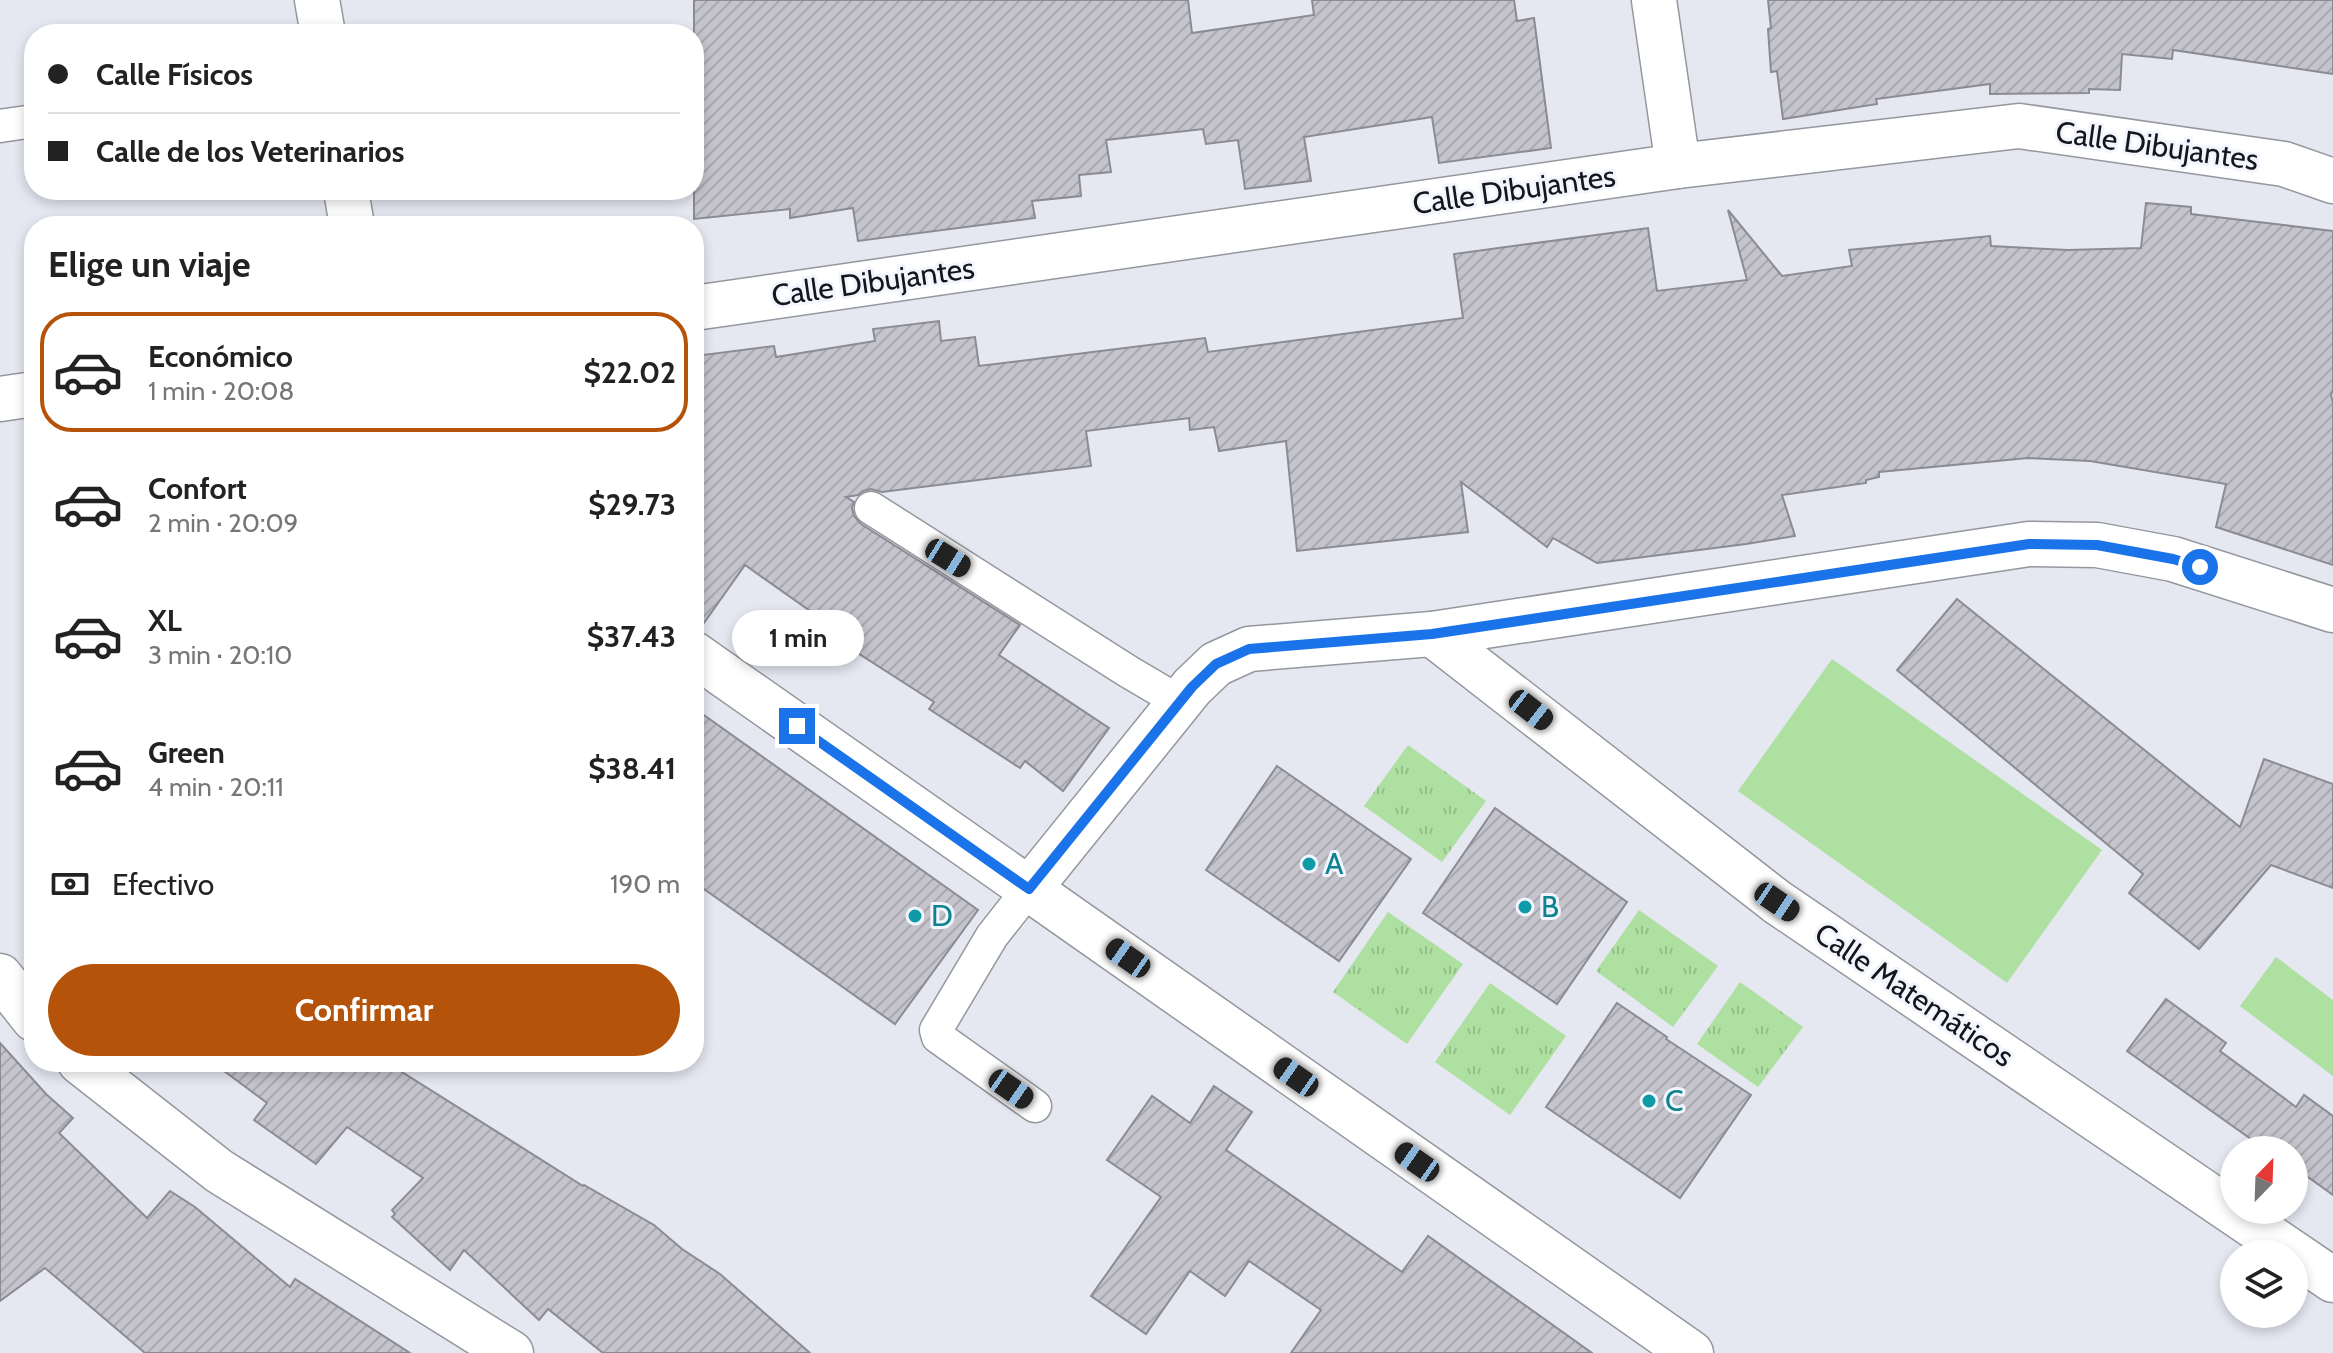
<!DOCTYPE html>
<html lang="es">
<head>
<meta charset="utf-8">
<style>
	body { margin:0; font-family:Cabin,sans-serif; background:#f2f2f2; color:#222; height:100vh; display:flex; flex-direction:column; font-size:30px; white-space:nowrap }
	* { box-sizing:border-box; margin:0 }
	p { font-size:26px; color:#767676 }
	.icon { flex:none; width:44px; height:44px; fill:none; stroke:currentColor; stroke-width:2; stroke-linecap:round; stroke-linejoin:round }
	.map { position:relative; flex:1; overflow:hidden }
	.panel { position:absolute; left:24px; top:216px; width:680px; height:856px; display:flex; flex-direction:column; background:#fff; border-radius:32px; box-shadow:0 4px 12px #0003 }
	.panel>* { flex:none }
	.hud { position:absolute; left:24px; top:24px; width:680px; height:176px; border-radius:32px; box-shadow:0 4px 12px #0003; display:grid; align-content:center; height:176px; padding:0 24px; background:#fff }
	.needle { width:52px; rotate:23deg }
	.tools { position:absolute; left:2220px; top:1136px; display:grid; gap:16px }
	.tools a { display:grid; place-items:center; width:88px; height:88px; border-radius:50%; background:#fff; box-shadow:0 4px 12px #0003; font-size:40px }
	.end { position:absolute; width:36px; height:36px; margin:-18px; border:10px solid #1a73e8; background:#fff; box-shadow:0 0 0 4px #fff }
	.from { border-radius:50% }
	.bubble { position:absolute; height:56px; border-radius:28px; background:#fff; box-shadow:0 4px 12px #0003; font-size:26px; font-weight:700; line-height:56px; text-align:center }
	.car { position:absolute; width:24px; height:48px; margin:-24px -12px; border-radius:10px; box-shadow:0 0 6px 2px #0007; background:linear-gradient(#222 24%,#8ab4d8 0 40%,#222 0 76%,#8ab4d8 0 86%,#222 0) }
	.hud b { display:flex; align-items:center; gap:28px; height:76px; font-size:30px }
	.hud b+b { border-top:2px solid #e0e0e0 }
	.hud i { width:20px; height:20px; background:#222 }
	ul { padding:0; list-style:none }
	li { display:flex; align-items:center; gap:24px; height:120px; margin:0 16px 12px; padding:0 8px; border:4px solid transparent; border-radius:32px }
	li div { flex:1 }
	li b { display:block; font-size:30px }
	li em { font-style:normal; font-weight:700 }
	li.on { border-color:#b45309 }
	li>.icon { width:72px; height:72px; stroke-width:1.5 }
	h2 { padding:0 24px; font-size:36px; line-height:96px }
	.pay { display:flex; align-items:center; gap:20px; height:88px; padding:0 24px; font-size:30px }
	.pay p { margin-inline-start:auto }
	.action { display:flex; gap:16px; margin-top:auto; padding:16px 24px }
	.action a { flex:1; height:92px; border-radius:48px; background:#b45309; color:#fff; font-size:32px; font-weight:700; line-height:92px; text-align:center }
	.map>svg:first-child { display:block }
</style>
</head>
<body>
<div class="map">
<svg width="2333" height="1353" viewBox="0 0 2333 1353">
	<defs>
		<pattern id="park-tufts" width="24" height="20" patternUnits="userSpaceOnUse" patternTransform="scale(2)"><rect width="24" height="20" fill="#ade0a1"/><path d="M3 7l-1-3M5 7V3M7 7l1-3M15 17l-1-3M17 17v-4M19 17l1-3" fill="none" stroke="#94bf8a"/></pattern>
		<pattern id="building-hatch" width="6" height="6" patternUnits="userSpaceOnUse" patternTransform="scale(2)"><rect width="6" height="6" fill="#c5c4cd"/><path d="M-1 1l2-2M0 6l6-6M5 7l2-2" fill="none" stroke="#a8a8af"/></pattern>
	</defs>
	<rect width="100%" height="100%" fill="#e5e7f1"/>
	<g fill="url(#park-tufts)">
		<path d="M1408,745L1486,801L1442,862L1364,806Z"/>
		<path d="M1639,910L1718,966L1673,1027L1596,971Z"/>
		<path d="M1388,912L1463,964L1407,1044L1333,992Z"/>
		<path d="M1740,982L1803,1027L1758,1087L1697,1044Z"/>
		<path d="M1490,983L1566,1036L1510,1115L1435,1062Z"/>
	</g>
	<g fill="#ade0a1">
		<path d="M1832,659L2102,850L2007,983L1738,791Z"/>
		<path d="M2276,957L2333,1000V1076L2240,1006Z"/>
	</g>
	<g fill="url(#building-hatch)" stroke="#8c8b94" stroke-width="2">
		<path d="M694,0H1188L1192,33L1314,15L1312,0H1514L1517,21L1534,18L1551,148L1439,163L1432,117L1304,137L1311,181L1245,189L1238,140L1206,144L1203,129L1106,140L1111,172L1079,175L1081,196L1032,201L1035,218L858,241L853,208L790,218V209L694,219Z"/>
		<path d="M1768,0H2333V74L2173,50L2172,59L2122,54L2120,90L2089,89V93L1990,94V84L1876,99L1877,104L1783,119L1777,71L1771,72L1768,29L1771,28Z"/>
		<path d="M2146,203L2191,207V214L2333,231V389L2331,395L2333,402V565L2216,527L2226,484L2090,461L2028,458L1879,472V477L1866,480V483L1782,495L1795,536L1746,544L1597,563L1553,538L1547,547L1461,482L1468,532L1297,551L1286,441L1219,451L1214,427L1190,430L1189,418L1086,431L1091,466L882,492L871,489L863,491L858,495L846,497L854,502L852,508L854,516L861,524L1020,625L999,655L1109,728L1063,791L1025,761L1020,768L929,709L934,702L839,641L844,635L745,565L699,630L694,629V391L698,388L695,356L774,346L776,357L875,341L873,329L939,321L941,341L975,337L979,366L1205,338L1208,352L1463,318L1454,254L1648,228L1657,291L1747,280L1728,210L1782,276L1852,266L1849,250L1990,236L1991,246L2068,250L2141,248Z"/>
		<path d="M1957,599L2240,827L2264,759L2333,784V888L2271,865L2199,949L2129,893L2143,874L1897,670Z"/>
		<path d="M694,708L978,910L895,1024L694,882Z"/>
		<path d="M1277,766L1411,859L1339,961L1206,870Z"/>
		<path d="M1495,808L1627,902L1557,1004L1423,913Z"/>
		<path d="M2166,999L2226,1043L2220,1051L2296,1107L2304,1095L2333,1116V1195L2294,1167V1150L2265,1149L2127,1051Z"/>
		<path d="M1617,1003L1667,1037L1666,1039L1751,1095L1680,1198L1546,1107Z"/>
		<path d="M0,1043L46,1094L73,1118L59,1133L147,1218L170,1191L195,1207L290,1287L295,1279L410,1353H145L45,1268L0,1301Z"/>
		<path d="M212,1062H386L583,1186L584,1185L654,1225L682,1249L720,1274L810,1353H603L548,1309L539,1320L464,1250L450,1270L392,1217L395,1214L392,1210L423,1178L347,1127L316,1164L254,1120L267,1103Z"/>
		<path d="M1214,1086L1252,1112L1226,1150L1402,1272L1428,1236L1592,1353H1291L1321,1310L1249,1261L1225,1296L1190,1271L1146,1334L1091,1296L1161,1197L1107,1160L1152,1096L1190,1123Z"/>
	</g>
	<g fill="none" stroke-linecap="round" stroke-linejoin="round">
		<defs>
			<g id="service">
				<path d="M0,126L34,121"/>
				<path d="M871,508L1129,672L1180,702"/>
				<path d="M1029,889L992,936L936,1030L938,1037L1035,1106"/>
			</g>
			<g id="minor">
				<path d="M317,0L323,34"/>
				<path d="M346,190L352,226"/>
				<path d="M694,308L1678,166"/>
				<path d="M0,399L34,394"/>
				<path d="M1432,634L1777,902L2333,1280"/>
				<path d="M694,654L1691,1353"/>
				<path d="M1029,889L1192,687L1216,664L1249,649L1432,634L2029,544L2097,545L2173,559L2333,610"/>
				<path d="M0,976L34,1019"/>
				<path d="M80,1062L219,1171L511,1353"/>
			</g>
			<path id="tertiary" d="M1654,0L1678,166L2019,126L2284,164L2333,181"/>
		</defs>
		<use href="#service" stroke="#95979f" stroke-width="35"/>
		<use href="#minor" stroke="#95979f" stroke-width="47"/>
		<use href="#tertiary" stroke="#95979f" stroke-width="47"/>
		<use href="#service" stroke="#fff" stroke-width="32"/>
		<use href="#minor" stroke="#fff" stroke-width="44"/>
		<use href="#tertiary" stroke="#fff" stroke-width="44"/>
	</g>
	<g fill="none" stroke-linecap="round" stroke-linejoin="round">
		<path stroke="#1a73e8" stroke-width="10" d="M797,726L1029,889L1192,687L1216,664L1249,649L1432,634L2029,544L2097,545L2173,559L2200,567"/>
	</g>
	<g fill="#0f9aa8" stroke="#f2f5fe" stroke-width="3">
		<circle cx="1309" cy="864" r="8"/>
		<circle cx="1525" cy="907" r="8"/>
		<circle cx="915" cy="916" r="8"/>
		<circle cx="1649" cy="1101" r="8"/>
	</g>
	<g text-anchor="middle" stroke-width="6" stroke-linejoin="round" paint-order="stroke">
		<g font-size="30" fill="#151619" stroke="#f2f5fe">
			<text transform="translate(2157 146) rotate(8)" y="10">Calle Dibujantes</text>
			<text transform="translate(1514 190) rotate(-8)" y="10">Calle Dibujantes</text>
			<text transform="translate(873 282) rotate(-8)" y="10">Calle Dibujantes</text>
			<text transform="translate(1914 995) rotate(34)" y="10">Calle Matemáticos</text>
		</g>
		<g font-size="30" fill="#0d838f" stroke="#f2f5fe" text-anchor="start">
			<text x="1325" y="874">A</text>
			<text x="1541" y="917">B</text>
			<text x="931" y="926">D</text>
			<text x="1665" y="1111">C</text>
		</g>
	</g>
</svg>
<div class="tools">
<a><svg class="needle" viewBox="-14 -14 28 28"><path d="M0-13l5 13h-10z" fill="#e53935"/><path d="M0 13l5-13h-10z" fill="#767676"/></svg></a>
<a><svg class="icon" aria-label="layers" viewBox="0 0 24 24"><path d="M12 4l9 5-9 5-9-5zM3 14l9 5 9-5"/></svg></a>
</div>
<i class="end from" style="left:2200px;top:567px"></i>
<i class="end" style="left:797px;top:726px"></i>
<div class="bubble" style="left:732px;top:610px;width:132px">1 min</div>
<i class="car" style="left:948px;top:558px;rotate:122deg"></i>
<i class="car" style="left:1531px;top:710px;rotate:128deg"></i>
<i class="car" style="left:1777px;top:902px;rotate:124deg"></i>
<i class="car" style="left:1128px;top:958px;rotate:305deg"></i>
<i class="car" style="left:1296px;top:1077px;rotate:305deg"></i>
<i class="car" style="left:1011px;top:1089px;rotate:125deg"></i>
<i class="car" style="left:1417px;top:1162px;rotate:305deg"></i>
<div class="hud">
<b><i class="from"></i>Calle Físicos</b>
<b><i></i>Calle de los Veterinarios</b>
</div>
<section class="panel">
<h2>Elige un viaje</h2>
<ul>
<li class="on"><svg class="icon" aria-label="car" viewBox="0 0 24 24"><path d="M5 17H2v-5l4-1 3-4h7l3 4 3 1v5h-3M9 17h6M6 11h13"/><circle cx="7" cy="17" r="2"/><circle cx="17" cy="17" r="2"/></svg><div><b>Económico</b><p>1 min · 20:08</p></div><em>$22.02</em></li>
<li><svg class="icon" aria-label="car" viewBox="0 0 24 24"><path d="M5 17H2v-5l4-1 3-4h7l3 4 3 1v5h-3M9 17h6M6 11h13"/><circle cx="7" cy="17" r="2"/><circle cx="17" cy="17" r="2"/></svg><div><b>Confort</b><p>2 min · 20:09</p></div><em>$29.73</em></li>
<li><svg class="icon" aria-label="car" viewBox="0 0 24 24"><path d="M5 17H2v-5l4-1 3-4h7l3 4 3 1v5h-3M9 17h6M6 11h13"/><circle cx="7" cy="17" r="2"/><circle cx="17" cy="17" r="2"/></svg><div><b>XL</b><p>3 min · 20:10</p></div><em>$37.43</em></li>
<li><svg class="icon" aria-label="car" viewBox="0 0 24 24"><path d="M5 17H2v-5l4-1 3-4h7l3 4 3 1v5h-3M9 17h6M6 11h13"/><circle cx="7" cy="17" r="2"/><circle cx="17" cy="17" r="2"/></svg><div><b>Green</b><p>4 min · 20:11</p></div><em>$38.41</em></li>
</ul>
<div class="pay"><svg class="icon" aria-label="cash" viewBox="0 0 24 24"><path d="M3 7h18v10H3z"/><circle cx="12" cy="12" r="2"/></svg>Efectivo<p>190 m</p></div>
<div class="action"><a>Confirmar</a></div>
</section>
</div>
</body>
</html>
